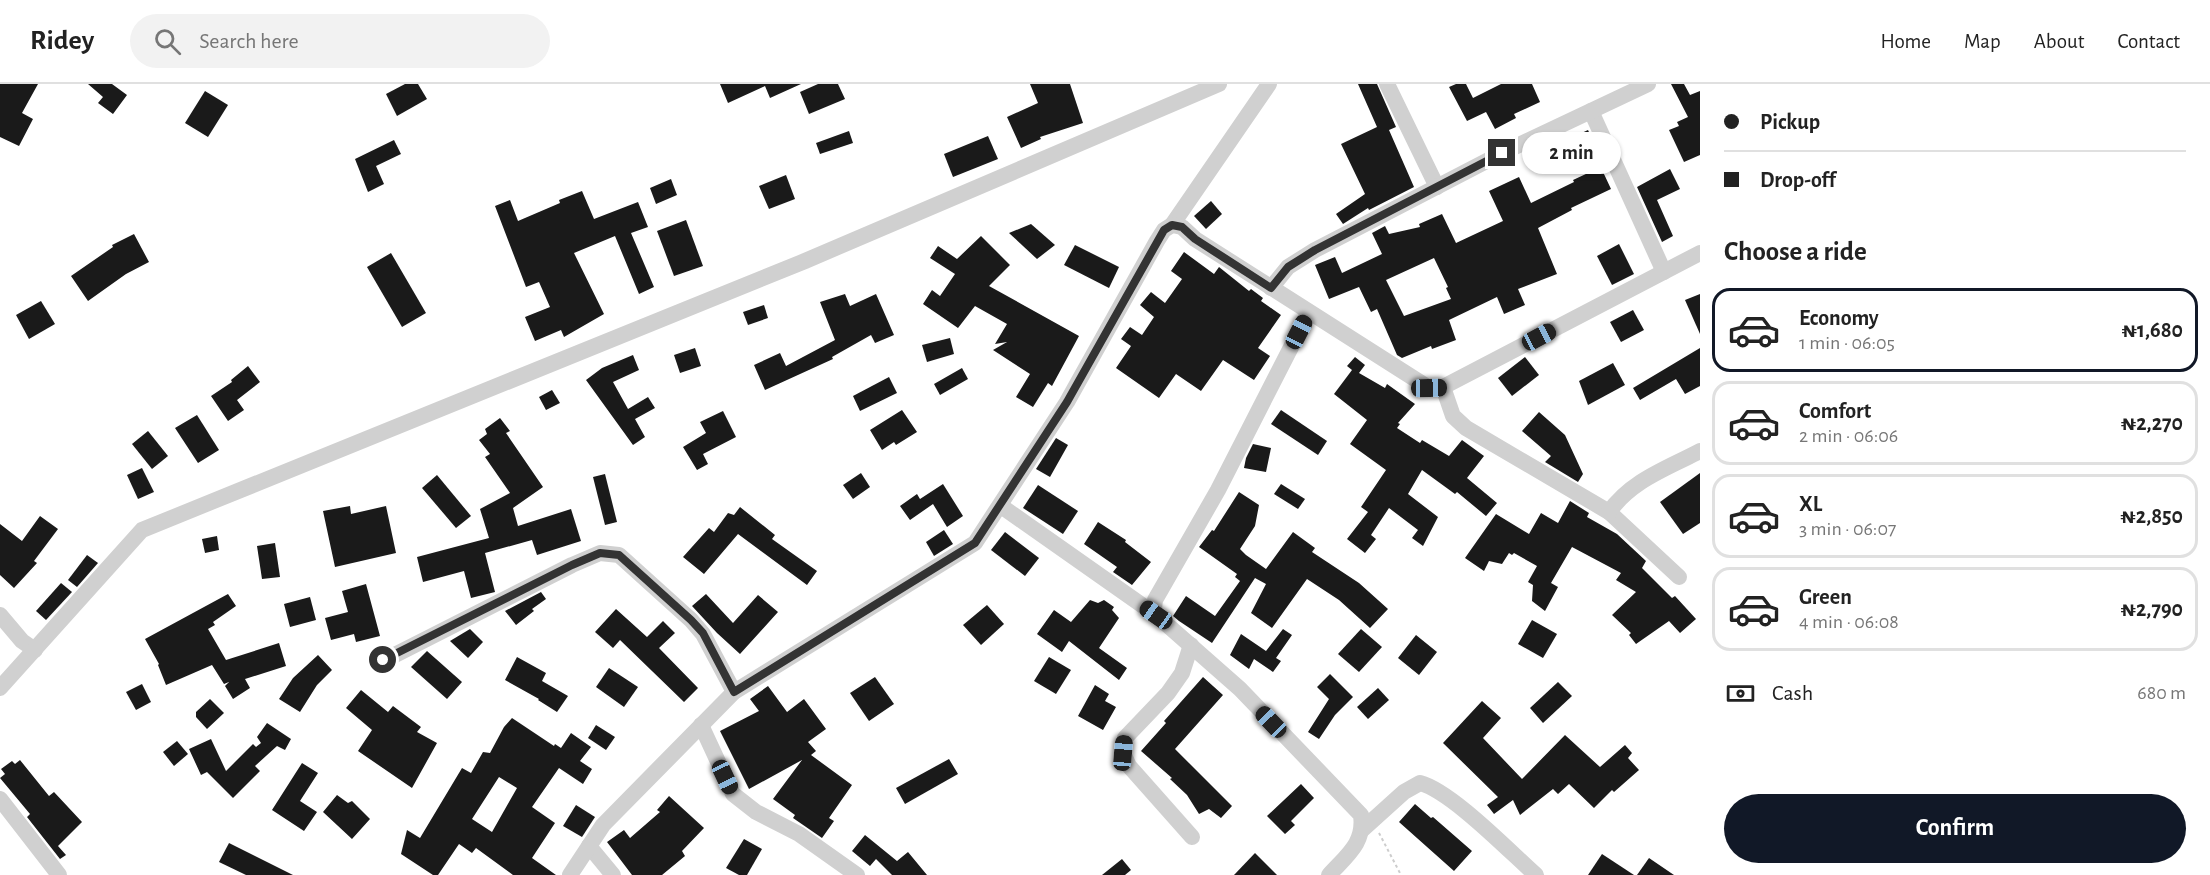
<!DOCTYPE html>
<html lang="en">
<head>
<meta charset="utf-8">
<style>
	body { margin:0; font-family:"Alegreya Sans",sans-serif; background:#f2f2f2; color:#222; height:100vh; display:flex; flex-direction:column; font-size:22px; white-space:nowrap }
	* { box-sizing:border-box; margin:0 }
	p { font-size:20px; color:#767676 }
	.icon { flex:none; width:33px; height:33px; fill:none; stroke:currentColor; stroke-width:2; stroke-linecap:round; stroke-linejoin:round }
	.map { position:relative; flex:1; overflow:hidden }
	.details { display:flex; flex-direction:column; background:#fff; width:510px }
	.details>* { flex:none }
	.hud { display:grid; align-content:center; height:132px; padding:0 24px; background:#fff }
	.end { position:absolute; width:27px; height:27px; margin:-14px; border:8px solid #333; background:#fff; box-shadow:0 0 0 3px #fff }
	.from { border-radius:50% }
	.bubble { position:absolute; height:42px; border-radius:21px; background:#fff; box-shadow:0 2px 4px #0004; font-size:20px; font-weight:700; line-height:42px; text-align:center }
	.car { position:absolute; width:18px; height:36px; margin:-18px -9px; border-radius:8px; box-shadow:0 0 4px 2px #0007; background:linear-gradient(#222 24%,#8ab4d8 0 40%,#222 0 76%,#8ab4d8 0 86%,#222 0) }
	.hud b { display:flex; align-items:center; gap:21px; height:57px; font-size:22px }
	.hud b+b { border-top:2px solid #e0e0e0 }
	.hud i { width:15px; height:15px; background:#222 }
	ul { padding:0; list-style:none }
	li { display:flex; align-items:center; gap:18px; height:84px; margin:0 12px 9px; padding:0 12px; border:3px solid #e0e0e0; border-radius:18px }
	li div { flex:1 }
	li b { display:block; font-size:22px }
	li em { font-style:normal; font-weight:700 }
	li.active { border-color:#111827 }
	li>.icon { width:54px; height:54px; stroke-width:1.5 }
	h2 { padding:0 24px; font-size:27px; line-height:72px }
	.pay { display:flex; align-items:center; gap:15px; height:66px; padding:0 24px; font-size:22px }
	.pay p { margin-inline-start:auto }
	.action { display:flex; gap:12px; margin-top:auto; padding:12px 24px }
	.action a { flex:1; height:69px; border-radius:36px; background:#111827; color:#fff; font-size:24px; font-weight:700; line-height:69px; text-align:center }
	header { display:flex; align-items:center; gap:36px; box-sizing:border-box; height:84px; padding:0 30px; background:#fff; border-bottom:2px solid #e0e0e0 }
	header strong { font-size:28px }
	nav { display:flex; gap:33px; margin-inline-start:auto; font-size:21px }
	.search { width:420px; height:54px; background:#f2f2f2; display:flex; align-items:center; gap:15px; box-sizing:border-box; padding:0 21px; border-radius:33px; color:#767676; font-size:22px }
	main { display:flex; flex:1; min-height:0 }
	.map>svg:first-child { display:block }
</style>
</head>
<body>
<header>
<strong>Ridey</strong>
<div class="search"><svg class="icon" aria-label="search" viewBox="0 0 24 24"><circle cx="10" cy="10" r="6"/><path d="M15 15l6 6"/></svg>Search here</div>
<nav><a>Home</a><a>Map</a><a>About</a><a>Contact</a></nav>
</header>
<main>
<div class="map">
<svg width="1700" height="791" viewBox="0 0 1700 791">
	<rect width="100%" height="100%" fill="#fff"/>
	<g fill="#1a1a1a" fill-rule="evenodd">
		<path d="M0,0H38L22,29L33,35L19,62L0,53Z"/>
		<path d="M88,0H112L127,11L113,30L98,19L103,13Z"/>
		<path d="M405,0H418L427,15L397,32L386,10Z"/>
		<path d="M720,0H801L770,14L765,2L728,19Z"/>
		<path d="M818,0H838L845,15L809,30L800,8Z"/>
		<path d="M1030,0H1070L1083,39L1040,53L1041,55L1021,64L1007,33L1038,19Z"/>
		<path d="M1358,0H1377L1396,43L1389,46L1414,103L1369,126L1368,124L1343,140L1336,130L1365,110L1341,60L1377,43Z"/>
		<path d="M1456,0H1466L1473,14L1501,0H1532L1540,18L1514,30L1516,34L1495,45L1486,28L1467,37L1449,3Z"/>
		<path d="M1671,0H1684L1690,11L1700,7V71L1684,78L1669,46L1679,42L1677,38L1688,33Z"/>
		<path d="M205,7L228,21L208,53L185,39Z"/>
		<path d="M1588,46L1600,73L1597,75L1611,105L1571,124L1572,126L1538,144L1557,190L1518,205L1525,221L1504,230L1497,213L1449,236L1456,256L1432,265L1431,262L1402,274L1397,271L1377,225L1371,228L1359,203L1329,215L1315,181L1335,173L1342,189L1382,170L1372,149L1385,142L1389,150L1420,143L1419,140L1442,130L1456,159L1503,137L1489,107L1519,93L1531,119L1574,98L1573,96L1588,89L1571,54ZM1434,174L1448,203L1446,204L1451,215L1404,232L1386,196Z"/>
		<path d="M849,47L853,59L820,70L816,59Z"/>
		<path d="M988,52L998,75L953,93L944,70Z"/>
		<path d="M394,56L401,70L376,82L384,100L368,108L355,75Z"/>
		<path d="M1670,85L1680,105L1657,116L1673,152L1662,158L1637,103Z"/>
		<path d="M786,91L795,115L769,125L759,102Z"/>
		<path d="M671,95L677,111L656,120L650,104Z"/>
		<path d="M582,107L594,135L638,118L648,143L631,149L654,203L639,210L615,152L574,169L604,230L564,253L561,246L535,257L525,233L550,223L539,198L526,203L495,122L510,116L518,137L560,119L559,116Z"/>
		<path d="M1211,117L1222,130L1206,145L1194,132Z"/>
		<path d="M686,136L703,182L674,192L657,147Z"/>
		<path d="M1031,140L1055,161L1037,175L1009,149Z"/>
		<path d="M134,150L149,178L126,190L88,217L71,192L113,163L112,161Z"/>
		<path d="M981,152L1010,181L989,202L1079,252L1052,302L1048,299L1033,323L1016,313L1030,290L993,266L1007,258L995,260L1007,240L975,222L958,244L923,220L932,206L940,212L955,190L930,174L938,162L957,175Z"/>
		<path d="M1619,160L1634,190L1612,201L1597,172Z"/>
		<path d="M1075,161L1119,183L1109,204L1064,181Z"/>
		<path d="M1184,168L1214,190L1219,183L1249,207L1251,205L1263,214L1261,217L1281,231L1258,264L1270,272L1254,296L1223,276L1201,307L1176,290L1159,314L1116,284L1131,262L1121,255L1130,243L1142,251L1154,233L1140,221L1151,208L1165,219L1182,195L1171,187Z"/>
		<path d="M391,169L426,229L402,243L367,183Z"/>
		<path d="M845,210L850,222L876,210L894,251L875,259L871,251L832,273L833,275L765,306L754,281L780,269L786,282L835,256L820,218Z"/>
		<path d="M1700,210V250L1685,216Z"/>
		<path d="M41,217L55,240L29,255L16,231Z"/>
		<path d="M764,221L768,234L748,241L743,228Z"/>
		<path d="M1633,226L1644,246L1621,258L1610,238Z"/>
		<path d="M950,254L954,270L927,278L922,261Z"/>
		<path d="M695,264L701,282L680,289L674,271Z"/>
		<path d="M1700,264V302L1685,310L1676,295L1640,316L1633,304Z"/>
		<path d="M633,271L639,286L613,298L628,325L648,313L655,324L635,335L645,353L633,361L586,296L602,284Z"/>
		<path d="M1355,273L1365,281L1359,289L1385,304L1387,300L1415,320L1398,339L1400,340L1397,344L1420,359L1422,356L1449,372L1462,356L1484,372L1467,394L1497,419L1486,432L1457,408L1455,410L1422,386L1408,410L1438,433L1423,462L1412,454L1418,446L1389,424L1371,451L1376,455L1365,469L1347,455L1368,428L1361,423L1386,386L1350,360L1367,336L1334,310L1352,286L1347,282Z"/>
		<path d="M1525,273L1539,291L1512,312L1498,294Z"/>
		<path d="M1613,279L1625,301L1588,321L1579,297Z"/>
		<path d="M248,282L260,298L237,316L244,326L228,337L211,312L232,298L231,296Z"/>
		<path d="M962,284L968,295L940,311L934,300Z"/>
		<path d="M889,293L897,309L860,327L853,312Z"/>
		<path d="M552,306L560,319L546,326L539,313Z"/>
		<path d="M902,326L917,348L896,361L894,358L882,366L870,346Z"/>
		<path d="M1281,326L1327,357L1318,371L1271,340Z"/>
		<path d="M723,327L736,353L703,370L708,380L697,386L683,363L706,349L700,338Z"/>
		<path d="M1539,328L1565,351L1583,390L1578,398L1545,378L1551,372L1522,347Z"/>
		<path d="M197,331L219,366L198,379L175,344Z"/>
		<path d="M500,334L510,347L506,349L543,403L513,424L518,442L571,425L581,457L537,471L532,456L485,469L495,508L471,514L464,487L423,498L417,473L489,454L480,425L510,409L485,373L490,370L479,356L487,350L485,345Z"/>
		<path d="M148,347L168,372L152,385L132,360Z"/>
		<path d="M1056,354L1068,361L1050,393L1036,385Z"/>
		<path d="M1253,360L1271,364L1266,388L1244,384L1246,374Z"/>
		<path d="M142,384L154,408L138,415L127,391Z"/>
		<path d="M861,389L870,403L853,415L843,401Z"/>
		<path d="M1700,389V439L1683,450L1660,418Z"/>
		<path d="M605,390L617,438L605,441L593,393Z"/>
		<path d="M437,391L471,432L456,444L422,404Z"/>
		<path d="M943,400L963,432L947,443L933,420L910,436L900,422L917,410L920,415Z"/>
		<path d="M1281,400L1305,415L1298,425L1274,410Z"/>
		<path d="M1038,401L1078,427L1063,450L1023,424Z"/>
		<path d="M1239,408L1259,421L1255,442L1240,465L1246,471L1266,485L1293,448L1315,464L1312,468L1359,499L1388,525L1370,544L1339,516L1307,495L1272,544L1251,529L1266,500L1255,494L1212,559L1179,537L1173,532L1186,512L1215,532L1240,497L1235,493L1237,490L1199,463L1212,446L1214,447Z"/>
		<path d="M1570,417L1589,429L1587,433L1617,450L1646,477L1642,484L1672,514L1675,512L1696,535L1680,549L1669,537L1636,560L1629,551L1631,549L1612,531L1636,508L1616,496L1621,489L1572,463L1551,499L1558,503L1545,527L1532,517L1533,501L1528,498L1537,482L1514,469L1512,471L1509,469L1502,480L1489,477L1484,487L1465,474L1496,430L1529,450L1541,429L1558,439Z"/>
		<path d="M350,422L351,430L386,422L396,469L335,483L323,427Z"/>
		<path d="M740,423L775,451L772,455L817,487L807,501L738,450L704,490L683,473L709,444L714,448L728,429L734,431Z"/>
		<path d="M40,432L58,445L34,477L37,479L14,504L0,491V440L22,457Z"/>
		<path d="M1098,438L1126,456L1125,458L1151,478L1132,501L1113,488L1117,483L1084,460Z"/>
		<path d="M944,446L953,460L934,472L926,458Z"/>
		<path d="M1005,448L1039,474L1025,492L991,466Z"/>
		<path d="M217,452L219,466L205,469L202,455Z"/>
		<path d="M275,459L280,493L262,495L257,462Z"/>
		<path d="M87,471L98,479L77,503L68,496Z"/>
		<path d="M61,499L72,508L46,536L36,527Z"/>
		<path d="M366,500L380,552L356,558L354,550L331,556L325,534L348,528L342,507Z"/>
		<path d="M541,508L546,515L532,525L534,527L516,541L505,527Z"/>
		<path d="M228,510L236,522L213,538L215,541L208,545L226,576L279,559L286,582L245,595L250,604L233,615L225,602L229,598L224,600L212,581L166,601L158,581L159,580L145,555Z"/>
		<path d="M706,510L733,539L758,511L778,528L740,570L717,549L692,522Z"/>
		<path d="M310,513L316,536L290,543L284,520Z"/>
		<path d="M1090,516L1098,519L1104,516L1114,523L1112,526L1119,534L1099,564L1127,584L1119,596L1069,557L1062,568L1037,550L1054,526L1071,538Z"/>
		<path d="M987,521L1004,540L981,561L963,541Z"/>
		<path d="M616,525L647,553L663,537L675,549L659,564L698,604L684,618L620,556L613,564L595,548Z"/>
		<path d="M1532,536L1557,550L1543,574L1518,560Z"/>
		<path d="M470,545L483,558L468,574L450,557Z"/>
		<path d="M1283,545L1292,551L1276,574L1281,577L1273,588L1254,575L1249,585L1230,571L1241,550L1266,567Z"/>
		<path d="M1361,545L1382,563L1359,588L1338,570Z"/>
		<path d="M1416,551L1437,568L1419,591L1398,574Z"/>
		<path d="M427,567L462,598L447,615L411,583Z"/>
		<path d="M318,571L332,586L317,601L300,628L279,615L293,594Z"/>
		<path d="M517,573L546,589L542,597L568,612L557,628L538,616L539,615L505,596Z"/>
		<path d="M1049,573L1071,586L1056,610L1034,597Z"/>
		<path d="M609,584L638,603L624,623L596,603Z"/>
		<path d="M1330,590L1353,613L1335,631L1319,655L1308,648L1329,615L1317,603Z"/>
		<path d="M875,593L894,620L869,637L850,609Z"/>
		<path d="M1203,593L1223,611L1175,665L1232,722L1221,734L1209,725L1199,730L1187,711L1170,695L1172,694L1141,667L1166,639L1164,637Z"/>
		<path d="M1558,598L1572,612L1543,639L1530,624Z"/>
		<path d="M142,600L151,618L136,626L126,608Z"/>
		<path d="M1095,601L1109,610L1105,617L1116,623L1103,646L1078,632Z"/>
		<path d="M768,602L787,628L804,615L826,645L808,658L816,667L811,671L852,701L829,734L834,737L822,754L793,734L795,731L773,715L802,676L749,705L720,647L759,627L750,615Z"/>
		<path d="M1378,604L1389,616L1368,635L1357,623Z"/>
		<path d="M361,606L388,628L393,622L421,643L417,648L437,659L412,704L358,667L372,646L346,624Z"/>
		<path d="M210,615L224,629L207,645L196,633V628Z"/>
		<path d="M1482,617L1501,634L1483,654L1522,695L1565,651L1600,683L1625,661L1632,669L1628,674L1639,686L1614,708L1612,706L1594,724L1569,700L1558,710L1553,705L1520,731L1513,716L1494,730L1487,721L1498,713L1443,659Z"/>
		<path d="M512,634L554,662L555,660L561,664L571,649L591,663L580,677L592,685L583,700L559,684L532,723L555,739L532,774L556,791H513L476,764L472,769L459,760L438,791H433L401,770L407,746L420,754L462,684L471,689L483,668L490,669L504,643ZM499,693L517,704L492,748L472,735Z"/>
		<path d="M267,639L291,655L285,666L277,662L255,682L260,687L233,714L207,688L201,691L189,665L211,655L226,687L253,660L256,663L261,659L257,653Z"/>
		<path d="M596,641L615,653L606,666L588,654Z"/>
		<path d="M177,657L188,670L174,682L163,668Z"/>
		<path d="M949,675L958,690L905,720L896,704Z"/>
		<path d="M20,676L49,712L54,708L82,738L58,762L66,771L60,775L27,733L30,730L0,694L5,690L1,685L12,677L15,680Z"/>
		<path d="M302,679L318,689L300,717L317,728L304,747L272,726Z"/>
		<path d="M1301,700L1314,714L1291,737L1295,741L1285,750L1267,732Z"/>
		<path d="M337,711L348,719L352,717L370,735L352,755L323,728Z"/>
		<path d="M669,712L704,744L682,767L685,772L662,791H632L607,758L624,746L630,754L660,728L657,726Z"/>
		<path d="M1415,720L1431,734L1433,733L1472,767L1454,787L1399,738Z"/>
		<path d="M576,721L595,733L582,753L563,742Z"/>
		<path d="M865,751L897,777L908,768L927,791H892L876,775L870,782L852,767Z"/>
		<path d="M744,755L762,765L747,791H739L726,784Z"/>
		<path d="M229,759L293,791H246L219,778Z"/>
		<path d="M1255,769L1277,791H1234Z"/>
		<path d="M1602,770L1634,791H1588Z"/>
		<path d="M1649,774L1674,791H1637Z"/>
		<path d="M1122,775L1131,786L1125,791H1102Z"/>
	</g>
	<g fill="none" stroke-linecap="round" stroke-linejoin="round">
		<path stroke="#cdcdcd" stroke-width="2" stroke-dasharray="3 3" stroke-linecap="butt" d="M1379,749L1401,791"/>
		<g stroke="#d0d0d0" stroke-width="16">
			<path d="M1387,0L1437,103"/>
			<path d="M1591,27L1664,188"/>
			<path d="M1172,141L1269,0"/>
			<path d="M1271,204L1288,183L1315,166L1502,69L1648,0"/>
			<path d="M1309,228L1218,406L1155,516L1154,524L1156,531L1240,605L1361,731C1365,759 1347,771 1329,791"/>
			<path d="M1443,303L1453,332L1466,344L1609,428L1679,493"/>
			<path d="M1001,422L1156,531"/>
			<path d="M1609,428C1632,396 1666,385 1700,367"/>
			<path d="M0,531L22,557L35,566"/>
			<path d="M1191,561L1182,589L1168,609L1125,654L1123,669L1129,682L1192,753"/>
			<path d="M383,577L572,481L600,469L619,471L691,536L703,550L734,608"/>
			<path d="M0,604L142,446L805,177L1219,0"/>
			<path d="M701,641L733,710L756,728L799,750L857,791"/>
			<path d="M0,715L59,791"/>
			<path d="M1363,745L1404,708L1420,699C1451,707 1509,767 1536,791"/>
			<path d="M589,762L613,791"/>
			<path d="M570,791L603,741L734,608L975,459L1067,318L1157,157L1164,146L1172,141L1182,143L1195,155L1429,304L1443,303L1700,169"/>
		</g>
	</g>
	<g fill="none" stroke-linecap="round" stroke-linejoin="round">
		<path stroke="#333" stroke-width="8" d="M383,576L572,481L600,469L619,471L691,536L703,549L734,608L975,459L1067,318L1164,146L1172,141L1182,143L1195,155L1271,204L1288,183L1315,166L1502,69"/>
	</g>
</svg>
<i class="end from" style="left:383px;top:576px"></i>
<i class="end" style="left:1502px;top:69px"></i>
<div class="bubble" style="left:1522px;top:48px;width:99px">2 min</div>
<i class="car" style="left:1299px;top:248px;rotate:27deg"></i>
<i class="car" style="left:1539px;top:253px;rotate:62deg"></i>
<i class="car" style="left:1429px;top:304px;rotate:89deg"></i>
<i class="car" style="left:1156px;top:531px;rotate:305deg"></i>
<i class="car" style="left:1271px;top:638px;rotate:316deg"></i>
<i class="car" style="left:1123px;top:669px;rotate:5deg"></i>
<i class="car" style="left:725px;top:693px;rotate:155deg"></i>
</div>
<section class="details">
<div class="hud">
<b><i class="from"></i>Pickup</b>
<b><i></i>Drop-off</b>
</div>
<h2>Choose a ride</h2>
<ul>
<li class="active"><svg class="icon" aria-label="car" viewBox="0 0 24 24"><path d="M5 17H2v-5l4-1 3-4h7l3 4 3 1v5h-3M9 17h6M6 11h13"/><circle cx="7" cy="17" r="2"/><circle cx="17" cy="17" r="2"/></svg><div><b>Economy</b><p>1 min · 06:05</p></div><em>₦1,680</em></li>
<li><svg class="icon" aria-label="car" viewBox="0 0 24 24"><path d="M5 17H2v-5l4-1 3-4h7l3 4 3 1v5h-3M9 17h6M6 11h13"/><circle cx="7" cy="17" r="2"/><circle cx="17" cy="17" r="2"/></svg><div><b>Comfort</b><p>2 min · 06:06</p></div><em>₦2,270</em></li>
<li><svg class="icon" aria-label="car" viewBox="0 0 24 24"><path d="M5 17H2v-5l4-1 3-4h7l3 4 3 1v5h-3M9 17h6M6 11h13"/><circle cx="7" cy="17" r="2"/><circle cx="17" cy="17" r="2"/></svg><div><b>XL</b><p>3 min · 06:07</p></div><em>₦2,850</em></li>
<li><svg class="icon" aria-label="car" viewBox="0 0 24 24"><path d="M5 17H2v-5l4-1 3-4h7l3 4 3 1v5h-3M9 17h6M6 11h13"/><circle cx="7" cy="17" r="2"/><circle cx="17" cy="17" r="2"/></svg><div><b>Green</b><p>4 min · 06:08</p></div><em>₦2,790</em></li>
</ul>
<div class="pay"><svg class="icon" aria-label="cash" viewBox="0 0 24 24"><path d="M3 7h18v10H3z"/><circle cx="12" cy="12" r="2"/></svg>Cash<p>680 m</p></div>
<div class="action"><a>Confirm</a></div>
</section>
</main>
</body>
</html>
